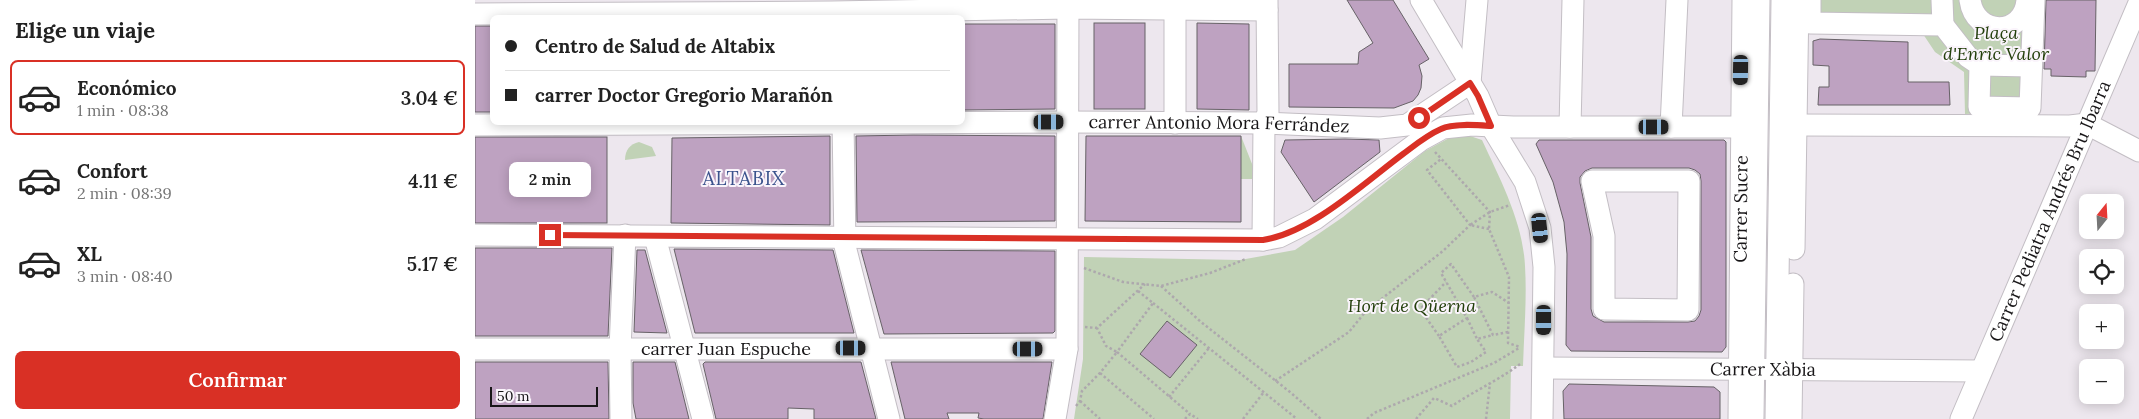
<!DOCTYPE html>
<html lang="es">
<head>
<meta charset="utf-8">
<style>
	body { margin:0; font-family:Lora,serif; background:#f2f2f2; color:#222; height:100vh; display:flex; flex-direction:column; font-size:19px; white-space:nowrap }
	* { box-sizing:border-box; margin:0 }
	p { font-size:16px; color:#767676 }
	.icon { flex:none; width:28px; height:28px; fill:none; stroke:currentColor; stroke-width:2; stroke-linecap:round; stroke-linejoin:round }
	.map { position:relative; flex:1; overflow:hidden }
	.sheet { display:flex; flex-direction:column; background:#fff; width:475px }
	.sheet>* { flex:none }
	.top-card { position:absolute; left:15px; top:15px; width:475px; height:110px; border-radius:8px; box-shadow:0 2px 12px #0003; display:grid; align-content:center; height:110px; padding:0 15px; background:#fff }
	.needle { width:32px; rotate:18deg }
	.fabs { position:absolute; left:1604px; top:194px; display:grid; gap:10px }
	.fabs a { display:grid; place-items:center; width:45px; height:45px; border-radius:8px; background:#fff; box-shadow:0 2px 12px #0003; font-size:25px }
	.scale { position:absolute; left:15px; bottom:12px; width:108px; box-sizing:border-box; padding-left:5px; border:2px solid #181618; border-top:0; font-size:14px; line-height:18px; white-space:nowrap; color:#181618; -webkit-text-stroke:4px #faf4fb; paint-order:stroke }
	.end { position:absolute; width:22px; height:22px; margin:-11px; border:6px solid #d93025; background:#fff; box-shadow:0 0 0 2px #fff }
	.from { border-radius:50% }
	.bubble { position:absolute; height:35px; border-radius:8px; background:#fff; box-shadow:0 2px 12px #0003; font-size:16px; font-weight:600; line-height:35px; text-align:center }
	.car { position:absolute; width:15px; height:30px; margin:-15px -8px; border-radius:6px; box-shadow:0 0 4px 1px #0007; background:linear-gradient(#222 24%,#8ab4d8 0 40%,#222 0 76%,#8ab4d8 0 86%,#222 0) }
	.top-card b { display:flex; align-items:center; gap:18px; height:48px; font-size:19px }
	.top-card b+b { border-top:1px solid #e0e0e0 }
	.top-card i { width:12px; height:12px; background:#222 }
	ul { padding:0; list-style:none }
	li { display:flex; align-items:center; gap:15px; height:75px; margin:0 10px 8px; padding:0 5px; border:2px solid transparent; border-radius:8px }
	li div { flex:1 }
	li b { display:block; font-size:19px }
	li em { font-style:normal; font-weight:600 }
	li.current { border-color:#d93025 }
	li>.icon { width:45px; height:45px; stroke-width:1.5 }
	h2 { padding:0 15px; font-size:22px; line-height:60px }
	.button { display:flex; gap:10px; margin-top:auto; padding:10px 15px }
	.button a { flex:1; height:58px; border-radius:8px; background:#d93025; color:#fff; font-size:20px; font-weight:600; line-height:58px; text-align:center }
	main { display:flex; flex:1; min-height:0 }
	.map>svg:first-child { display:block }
</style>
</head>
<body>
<main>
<section class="sheet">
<h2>Elige un viaje</h2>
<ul>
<li class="current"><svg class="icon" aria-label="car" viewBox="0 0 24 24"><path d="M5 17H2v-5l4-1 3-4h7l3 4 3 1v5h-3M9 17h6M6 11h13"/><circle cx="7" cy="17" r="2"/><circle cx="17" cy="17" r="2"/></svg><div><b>Económico</b><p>1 min · 08:38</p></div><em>3.04 €</em></li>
<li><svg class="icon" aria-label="car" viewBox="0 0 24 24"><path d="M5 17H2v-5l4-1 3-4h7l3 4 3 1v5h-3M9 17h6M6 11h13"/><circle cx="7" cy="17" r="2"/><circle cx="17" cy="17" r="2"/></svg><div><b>Confort</b><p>2 min · 08:39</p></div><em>4.11 €</em></li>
<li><svg class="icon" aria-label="car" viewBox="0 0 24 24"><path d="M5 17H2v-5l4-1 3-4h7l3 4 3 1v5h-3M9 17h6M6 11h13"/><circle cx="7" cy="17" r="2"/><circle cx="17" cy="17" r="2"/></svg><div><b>XL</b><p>3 min · 08:40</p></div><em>5.17 €</em></li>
</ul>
<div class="button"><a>Confirmar</a></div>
</section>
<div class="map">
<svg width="1664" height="419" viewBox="0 0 1664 419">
	<rect width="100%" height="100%" fill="#ede7ee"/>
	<g fill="#c1d2b6">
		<path d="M1332,0H1566L1563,111L1490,114L1489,72L1460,52L1444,28L1332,26Z"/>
		<path d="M992,135L1007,140C1025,179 1048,222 1050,266C1052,299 1049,333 1048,366H1036L1035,419H599L608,359L609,257L765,260L820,250L868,217L950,151L976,137Z"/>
		<path d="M766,136L783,179H766Z"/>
		<path d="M164,142L177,147L181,156L150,160C150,150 155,144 164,142Z"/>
	</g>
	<g fill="#bea2c1" stroke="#676267" fill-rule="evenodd">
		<path d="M872,0H918L954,59L944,65L947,76L946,88L943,95L938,101L919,108L814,107V64H883L884,52L898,43Z"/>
		<path d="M1571,0H1621L1620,71H1611V77L1576,76V69H1569Z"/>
		<rect x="619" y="23" width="51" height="86"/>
		<path d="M722,23L774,24V110L722,109Z"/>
		<path d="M488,24H580V109L488,110Z"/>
		<rect x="0" y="26" width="18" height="86"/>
		<path d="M1345,39L1433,42V82H1474L1475,105H1343L1344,87H1354V66L1338,65V41Z"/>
		<path d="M438,135L580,136V221L382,222L381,136Z"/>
		<path d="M355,136V225L196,223L197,138Z"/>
		<path d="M611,136H766V222L610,221Z"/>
		<rect x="0" y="137" width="132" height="86"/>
		<path d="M870,139L904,140L905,152L839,202L806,152L810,140Z"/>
		<path d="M1064,140H1249L1251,142V347L1247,352L1096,351L1091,345L1092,254L1089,222L1078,182L1061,144ZM1117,168H1214L1220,170L1225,174L1226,181V310L1224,316L1220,321L1213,322H1129L1118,316L1116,309V237L1105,183V177L1110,171Z"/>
		<path d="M0,248H137L133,336H0Z"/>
		<path d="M199,249L358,250L379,333H220Z"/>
		<path d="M162,250H170L192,333L159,332Z"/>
		<path d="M386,250L580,251V331L578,333L409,334Z"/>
		<path d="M692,321L722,345L695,378L665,354Z"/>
		<path d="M0,362H133L134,419H0Z"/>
		<path d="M158,362H200L214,419H161L158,403Z"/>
		<path d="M230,362H386L401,419H339V409L313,408V419H241L228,364Z"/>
		<path d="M416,362H577L568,419H509L503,418L504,413H472L474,419H430Z"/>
		<path d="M1094,384L1239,387L1245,392V419H1089L1088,391Z"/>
	</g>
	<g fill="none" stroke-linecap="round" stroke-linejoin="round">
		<defs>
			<g id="minor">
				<path d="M700,0V123"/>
				<path d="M946,0L1003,96L1016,126L1050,182L1065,228L1069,267L1067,419"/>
				<path d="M1335,0V23L1468,25L1493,57L1505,65L1504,107L1555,108L1559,0"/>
				<path d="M1467,0L1468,25"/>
				<path d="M1495,0C1500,37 1549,37 1552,0"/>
				<path d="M0,14L356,12L593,8L792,10"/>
				<path d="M1505,65L1556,66"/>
				<path d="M368,122L370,246L414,419"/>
				<path id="s1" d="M0,125L592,122L789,123L905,128L932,125L995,83L1002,0"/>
				<path d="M1321,125L1595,126L1612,124L1664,151"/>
				<path d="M1095,127L1098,0"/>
				<path d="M1196,127L1202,0"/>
				<path d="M1117,181H1214L1213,310L1129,309V236Z"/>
				<path d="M0,235L788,240L804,237L840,219L946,140L968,128L997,125L1038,127H1265"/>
				<path d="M180,237L228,419"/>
				<path d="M788,240L789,123L793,113L792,0"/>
				<path d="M1319,249L1323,0"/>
				<path id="s2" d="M0,349H592"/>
				<path id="s3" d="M1069,368L1506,371"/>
				<path d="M1278,417L1284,0"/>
				<path d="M146,419L145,349L150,235"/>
				<path d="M580,419L592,349L593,0"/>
				<path id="s4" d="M1264,419L1268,0"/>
				<path d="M1301,419L1307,0"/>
				<path d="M1316,419L1318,284"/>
				<path id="s5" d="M1486,419L1664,3"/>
			</g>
		</defs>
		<use href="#minor" stroke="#c3bec4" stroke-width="23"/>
		<g stroke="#ada8ad" stroke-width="2.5" stroke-dasharray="2.5 2.5" stroke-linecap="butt">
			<path d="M960,152L1015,212L1014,229L1034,277L1033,343L1045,347"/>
			<path d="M1014,229L995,225L1015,212L1035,205"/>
			<path d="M609,268L648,282L686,286L735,273L771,259"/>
			<path d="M686,286L726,322L815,392L846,419"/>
			<path d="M663,291L678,303L642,352L715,414"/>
			<path d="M999,297L976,264L966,273L992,318L964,336L982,367L996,362L1011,352L1002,339L1018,335"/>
			<path d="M678,303L822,419"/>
			<path d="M992,318L1002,339"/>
			<path d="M610,327L622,328"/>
			<path d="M1033,332L1018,335L999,297L1017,292L1034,303"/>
			<path d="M964,336L945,309L971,282"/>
			<path d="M625,373L679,419"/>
			<path d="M800,381L874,332L891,311L968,251L995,225L952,170L966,159"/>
			<path d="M694,397L734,348"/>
			<path d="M605,401L625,419"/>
			<path d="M601,406L605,401L607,391L625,373L642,352L631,346L622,328L670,284"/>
			<path d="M710,419L715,414L723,419"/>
			<path d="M768,419L789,392"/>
			<path d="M892,419L899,413L1019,363L1044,348"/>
			<path d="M941,419L959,398L977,406C999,391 1024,380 1045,364"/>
			<path d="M1011,419L1015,383"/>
		</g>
		<use href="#minor" stroke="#fff" stroke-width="21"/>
	</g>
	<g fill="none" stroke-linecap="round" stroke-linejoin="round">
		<path stroke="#d93025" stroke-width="6" d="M75,235L788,240C836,233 889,183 928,154C940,145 952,135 966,129C978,123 1002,125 1016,126L1003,96L995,83L944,118"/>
	</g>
	<g text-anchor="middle" stroke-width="4" stroke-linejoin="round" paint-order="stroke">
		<g font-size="18" font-style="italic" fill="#233f0b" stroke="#faf4fb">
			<text x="1521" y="39">Plaça<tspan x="1521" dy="21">d'Enric Valor</tspan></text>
			<text x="937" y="312">Hort de Qüerna</text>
		</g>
		<g font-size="18" fill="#181618" stroke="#faf4fb">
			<text dy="6" stroke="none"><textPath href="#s1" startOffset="744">carrer Antonio Mora Ferrández</textPath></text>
			<text dy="6" stroke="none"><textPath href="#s4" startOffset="210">Carrer Sucre</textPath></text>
			<text dy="6" stroke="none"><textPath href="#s5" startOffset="226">Carrer Pediatra Andrés Bru Ibarra</textPath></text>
			<text dy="6" stroke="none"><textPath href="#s2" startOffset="251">carrer Juan Espuche</textPath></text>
			<text dy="6" stroke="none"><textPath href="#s3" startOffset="219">Carrer Xàbia</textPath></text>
		</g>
		<g font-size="19" letter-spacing="1" fill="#3b538d" stroke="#faf4fb">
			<text x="269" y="185">ALTABIX</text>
		</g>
	</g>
</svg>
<div class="fabs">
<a><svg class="needle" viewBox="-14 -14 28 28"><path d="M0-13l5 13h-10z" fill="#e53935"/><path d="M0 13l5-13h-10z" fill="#767676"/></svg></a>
<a><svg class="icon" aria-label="locate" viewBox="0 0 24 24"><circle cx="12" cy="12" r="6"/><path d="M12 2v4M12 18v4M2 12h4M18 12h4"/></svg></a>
<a>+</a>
<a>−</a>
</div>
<div class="scale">50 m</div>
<i class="end from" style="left:944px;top:118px"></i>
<i class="end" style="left:75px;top:235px"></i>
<div class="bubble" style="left:34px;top:162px;width:82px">2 min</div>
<i class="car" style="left:1266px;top:70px;rotate:181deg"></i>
<i class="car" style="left:574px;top:122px;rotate:90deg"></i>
<i class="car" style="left:1179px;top:127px;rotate:90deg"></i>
<i class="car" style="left:1065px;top:228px;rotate:174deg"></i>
<i class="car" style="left:1069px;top:320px;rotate:180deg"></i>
<i class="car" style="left:376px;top:348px;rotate:90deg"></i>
<i class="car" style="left:553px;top:349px;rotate:90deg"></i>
<div class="top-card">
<b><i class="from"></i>Centro de Salud de Altabix</b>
<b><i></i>carrer Doctor Gregorio Marañón</b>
</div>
</div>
</main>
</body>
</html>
